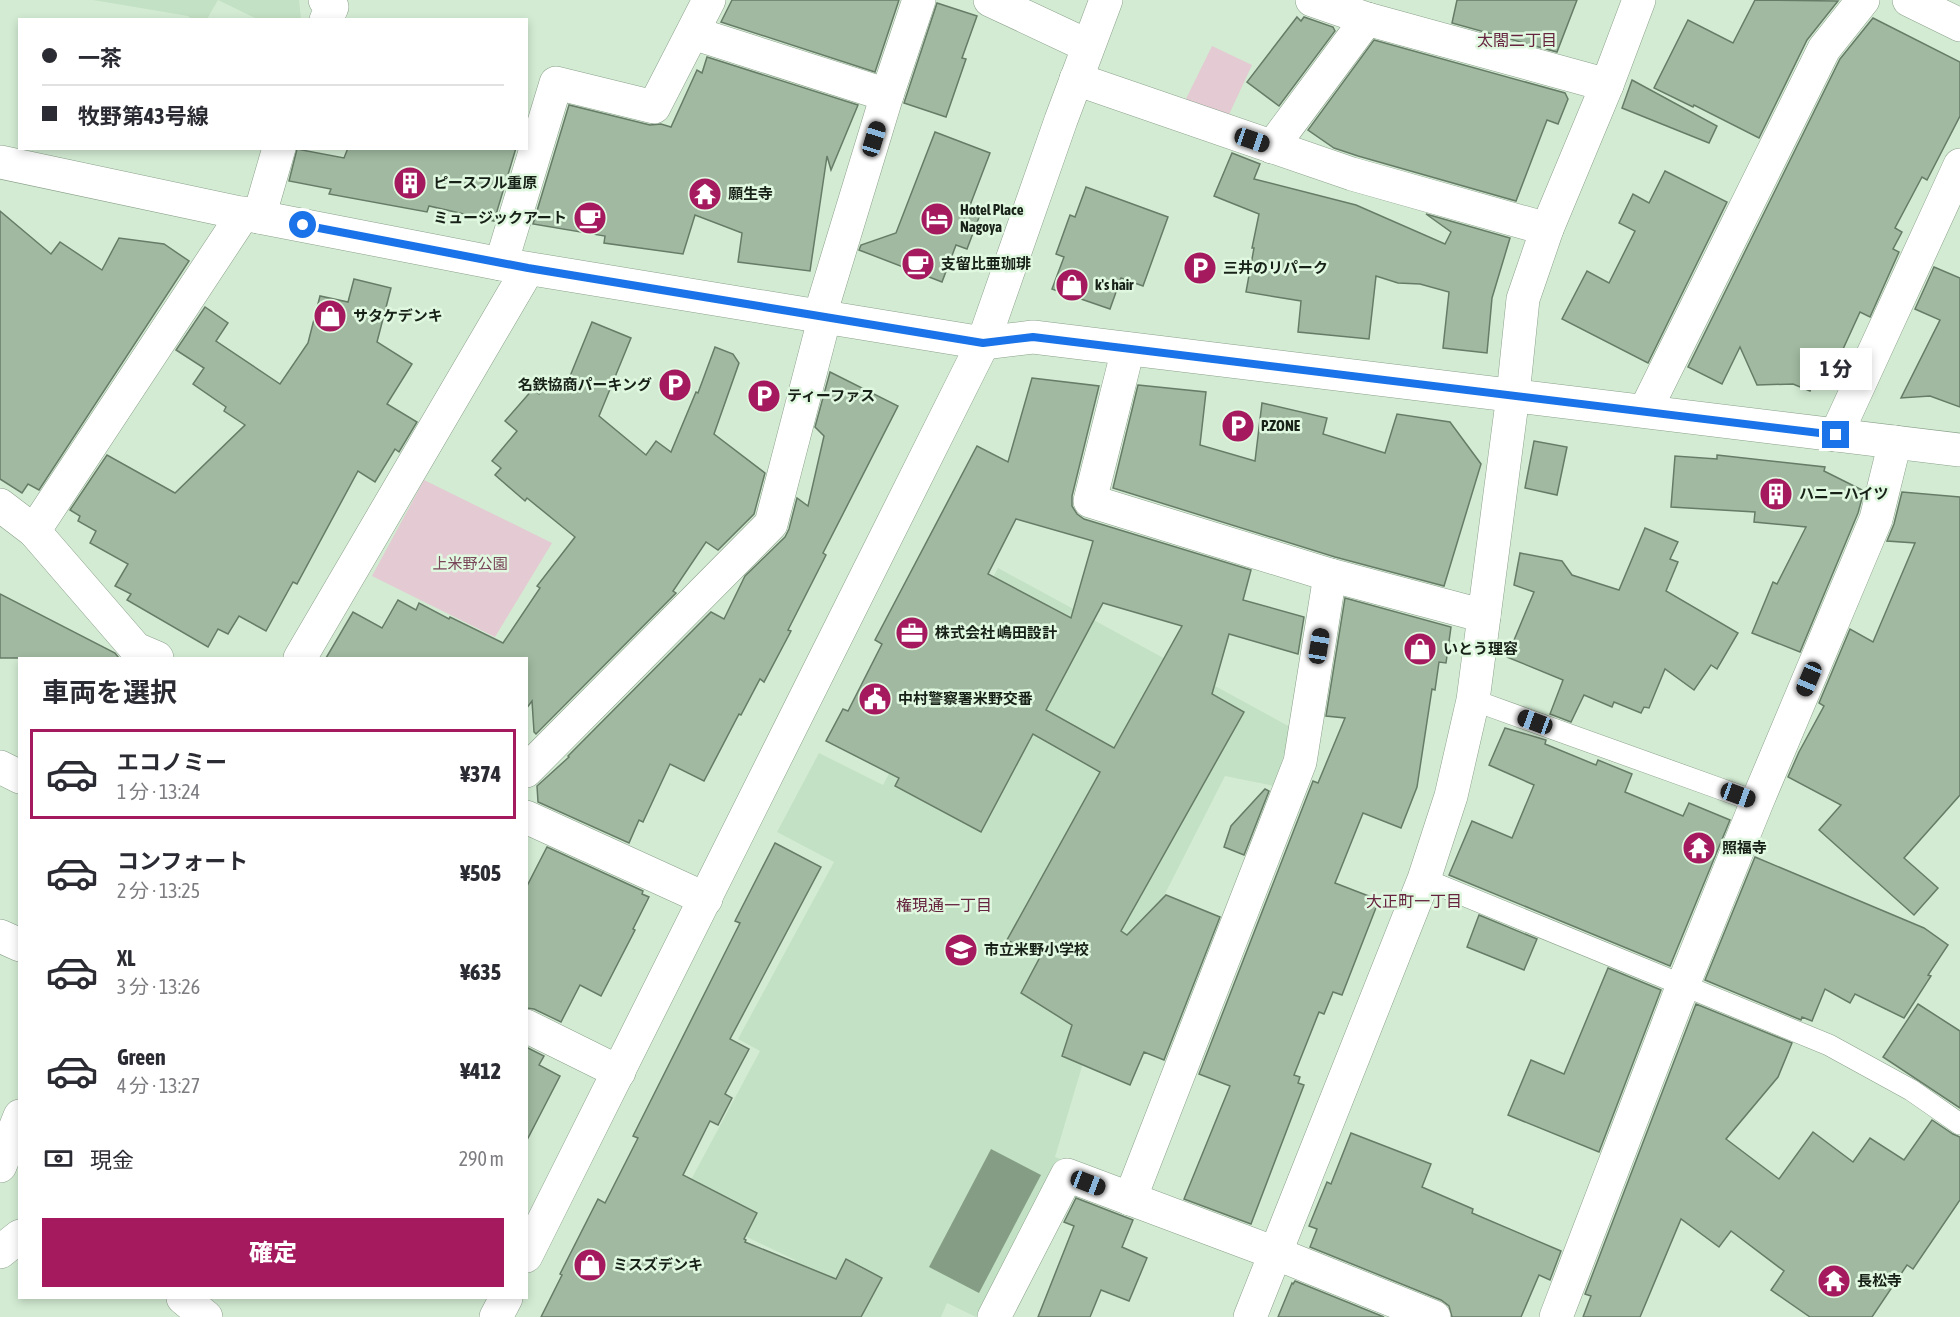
<!DOCTYPE html>
<html lang="ja">
<head>
<meta charset="utf-8">
<style>
	body { margin:0; font-family:"Asap Condensed","Noto Sans JP",sans-serif; background:#f2f2f3; color:#2b2b33; height:100vh; display:flex; flex-direction:column; font-size:22px; white-space:nowrap }
	* { box-sizing:border-box; margin:0 }
	p { font-size:20px; color:#7c7c81 }
	.icon { flex:none; width:33px; height:33px; fill:none; stroke:currentColor; stroke-width:2; stroke-linecap:round; stroke-linejoin:round }
	.map { position:relative; flex:1; overflow:hidden }
	.panel { position:absolute; left:18px; top:657px; width:510px; height:642px; display:flex; flex-direction:column; background:#fff; border-radius:0px; box-shadow:0 3px 9px #0003 }
	.panel>* { flex:none }
	.banner { position:absolute; left:18px; top:18px; width:510px; height:132px; border-radius:0px; box-shadow:0 3px 9px #0003; display:grid; align-content:center; height:132px; padding:0 24px; background:#fff }
	.end { position:absolute; width:27px; height:27px; margin:-14px; border:8px solid #1a73e8; background:#fff; box-shadow:0 0 0 3px #fff }
	.from { border-radius:50% }
	.bubble { position:absolute; height:42px; border-radius:0px; background:#fff; box-shadow:0 3px 9px #0003; font-size:20px; font-weight:800; line-height:42px; text-align:center }
	.car { position:absolute; width:18px; height:36px; margin:-18px -9px; border-radius:8px; box-shadow:0 0 4px 2px #0007; background:linear-gradient(#222 24%,#8ab4d8 0 40%,#222 0 76%,#8ab4d8 0 86%,#222 0) }
	.banner b { display:flex; align-items:center; gap:21px; height:57px; font-size:22px }
	.banner b+b { border-top:2px solid #e1e1e2 }
	.banner i { width:15px; height:15px; background:#2b2b33 }
	ul { padding:0; list-style:none }
	li { display:flex; align-items:center; gap:18px; height:90px; margin:0 12px 9px; padding:0 12px; border:3px solid transparent; border-radius:0px }
	li div { flex:1 }
	li b { display:block; font-size:22px }
	li em { font-style:normal; font-weight:800 }
	li.selected { border-color:#a5195e }
	li>.icon { width:54px; height:54px; stroke-width:1.5 }
	h2 { padding:0 24px; font-size:27px; line-height:72px }
	.pay { display:flex; align-items:center; gap:15px; height:66px; padding:0 24px; font-size:22px }
	.pay p { margin-inline-start:auto }
	.primary-button { display:flex; gap:12px; margin-top:auto; padding:12px 24px }
	.primary-button a { flex:1; height:69px; border-radius:0px; background:#a5195e; color:#fff; font-size:24px; font-weight:800; line-height:69px; text-align:center }
	.map>svg:first-child { display:block }
</style>
</head>
<body>
<div class="map">
<svg width="1960" height="1317" viewBox="0 0 1960 1317">
	<rect width="100%" height="100%" fill="#d3ebd3"/>
	<g fill="#c3e1c4">
		<path d="M93,0H218L207,19L193,20L188,16Z"/>
		<path d="M218,0H299L301,19H257Z"/>
		<path d="M998,568L1292,728L1274,786L1225,776L1089,1043L1055,1157L1063,1160L985,1311L976,1317L947,1303L941,1317H794L775,1308L795,1260L678,1204L760,1051L738,1039L834,862L777,832L819,753L883,785Z"/>
	</g>
	<g fill="#e4cad2">
		<path d="M1212,46L1252,65L1226,121L1185,101Z"/>
		<path d="M424,480L552,543L495,637L372,576Z"/>
	</g>
	<path fill="#849d84" d="M991,1149L1041,1175L979,1293L929,1267Z"/>
	<g fill="#a0b9a0" stroke="#677c67" stroke-width="1.5" fill-rule="evenodd">
		<path d="M732,0H899L875,72L721,22Z"/>
		<path d="M1457,0H1577L1557,52L1452,23Z"/>
		<path d="M1755,0L1838,1L1807,40L1759,138L1694,105L1693,107L1654,88L1688,20L1733,43Z"/>
		<path d="M937,3L977,16L962,58L966,59L946,117L904,103Z"/>
		<path d="M1297,17L1301,21L1304,17L1333,27L1335,31L1279,106L1247,82Z"/>
		<path d="M1873,18L1960,62V116L1927,180L1922,177L1895,228L1902,232L1893,249L1899,252L1870,317L1860,312L1827,384L1815,379L1810,391L1793,384L1757,385L1740,347L1722,384L1688,367L1840,59Z"/>
		<path d="M1374,40L1565,93L1568,99L1558,124L1547,120L1516,201L1358,156L1334,148L1308,130Z"/>
		<path d="M707,57L858,105L831,170L827,156L810,271L738,262L742,233L695,215L683,254L604,243L605,236L533,224L569,105L650,125L661,124L671,127L697,70L702,73Z"/>
		<path d="M1632,80L1717,126L1709,143L1622,108Z"/>
		<path d="M935,132L990,153L969,208L981,212L967,249L956,245L942,282L859,250L861,245L896,233Z"/>
		<path d="M348,148H516L494,221L429,206L427,212L329,194L331,189L289,181L297,149L344,158Z"/>
		<path d="M1232,153L1260,164L1254,179L1356,205L1445,244L1451,232L1426,214L1510,238L1492,298L1487,353L1443,348L1449,292L1420,284L1398,283L1376,276L1369,339L1298,332L1301,301L1246,292L1254,248H1252L1259,214L1214,196Z"/>
		<path d="M1665,171L1727,202L1648,363L1562,319L1587,271L1609,283L1635,231L1619,223L1633,194L1649,203Z"/>
		<path d="M1086,187L1168,217L1143,286L1121,278L1110,309L1052,289L1064,257L1056,254L1070,215L1075,217Z"/>
		<path d="M0,211L51,254L60,242L102,270L119,238L164,244L189,261L39,490L28,484L22,493L0,479Z"/>
		<path d="M1934,267L1960,278V407L1930,396L1901,398L1940,320L1915,309Z"/>
		<path d="M354,279L391,288L377,342L412,364L387,404L417,422L399,452L395,449L375,482L358,471L297,584L293,582L266,631L239,616L228,634L218,629L208,647L127,600L131,594L115,586L128,564L90,543L96,531L78,521L80,516L70,510L107,455L175,493L245,425L224,411L226,407L193,384L204,368L176,350L205,307L228,323L216,341L280,384L308,343L320,296L348,302Z"/>
		<path d="M592,322L631,338L599,416L646,455L656,441L671,452L696,392L698,393L715,347L733,354L739,363L714,434L765,473L754,514L718,550L706,542L673,591L676,593L536,734L534,732L532,701L526,709V658H326L353,612L382,628L398,600L416,610L419,603L449,619L450,617L503,643L540,588L537,586L575,537L527,498L525,501L495,475L501,468L492,461L517,431L505,421L533,389L539,394L551,380L564,391Z"/>
		<path d="M830,372L898,406L823,553L826,555L788,630L791,631L764,682L760,679L741,715L739,714L704,781L670,764L643,822L639,820L629,843L538,802L537,786L569,757L568,756L711,612L724,619L745,576L785,537L789,529L797,498L808,506L824,436L815,427Z"/>
		<path d="M1032,378L1099,386L1072,496V506L1077,514L1084,519L1251,570L1243,600L1304,617L1298,654L1229,634L1212,694L1244,712L1121,931L1127,935L1166,895L1220,917L1164,1060L1144,1052L1130,1085L1062,1056L1072,1025L1021,993L1040,957L1007,940L1100,772L1033,734L981,832L895,786L899,778L826,741L843,709L848,711L882,644L875,640L977,446L1008,462ZM1016,519L1093,541L1071,618L988,574ZM1103,603L1182,626L1114,748L1046,710Z"/>
		<path d="M1138,385L1206,392L1200,445L1255,461L1262,403L1327,418L1323,434L1385,453L1397,414L1450,422L1481,464L1444,586L1335,557L1113,488Z"/>
		<path d="M1534,441L1567,447L1557,495L1525,488Z"/>
		<path d="M1717,455L1825,467L1824,471L1864,491L1858,513L1800,652L1752,633L1773,582L1777,584L1806,527L1754,522L1755,512L1671,507L1675,456L1717,459Z"/>
		<path d="M1902,492L1960,497V795L1904,858L1938,888L1914,915L1819,830L1841,805L1788,777L1799,752L1824,706L1819,703L1850,629L1873,642L1915,543L1887,541L1894,524Z"/>
		<path d="M1645,528L1678,542L1670,559L1678,562L1666,591L1738,633L1717,669L1711,665L1694,690L1665,669L1649,708L1644,707L1641,713L1614,702L1612,707L1584,695L1571,722L1550,714L1563,680L1507,657L1534,592L1514,585L1520,553L1562,561L1572,575L1619,590Z"/>
		<path d="M0,594L115,653L119,658H0Z"/>
		<path d="M1345,598L1451,627L1446,663L1439,662L1435,690L1432,689L1417,787L1401,828L1363,813L1335,883L1379,900L1342,995L1333,992L1324,1014L1319,1012L1294,1075L1300,1077L1298,1083L1304,1085L1251,1224L1184,1199L1230,1086L1199,1074L1313,781L1318,783L1345,718L1326,716Z"/>
		<path d="M1505,728L1546,740L1545,744L1596,765L1598,760L1632,774L1625,792L1683,816L1689,803L1730,820L1670,966L1449,875L1472,821L1512,838L1534,785L1489,765Z"/>
		<path d="M1265,789L1269,791L1244,855L1224,847L1231,826Z"/>
		<path d="M775,843L821,867L730,1039L749,1049L725,1094L732,1098L718,1125L710,1121L683,1175L757,1213L744,1239L746,1240L745,1242L836,1279L846,1259L882,1278L861,1317H541L562,1275L560,1274L598,1199L605,1203L638,1138L633,1136L740,923L735,921Z"/>
		<path d="M547,847L643,891L642,894L649,897L633,929L635,930L601,996L580,985L561,1022L534,1009L526,1008V888Z"/>
		<path d="M1755,857L1924,928L1948,945L1928,975L1931,976L1904,1018L1855,994L1850,1003L1825,989L1812,1021L1802,1017L1801,1020L1705,980Z"/>
		<path d="M1479,915L1537,939L1524,970L1467,947Z"/>
		<path d="M1608,968L1661,990L1599,1152L1508,1115L1531,1060L1564,1074Z"/>
		<path d="M1696,1004L1792,1043L1778,1077L1726,1139L1779,1179L1813,1132L1853,1162L1870,1138L1904,1160L1932,1120L1953,1134L1960,1137V1200L1913,1269L1907,1265L1872,1317H1810L1771,1290L1784,1271L1731,1231L1719,1247L1681,1219L1640,1317H1583L1591,1296L1585,1294Z"/>
		<path d="M1918,1004L1960,1031V1108L1883,1057Z"/>
		<path d="M526,1047L544,1056L539,1065L560,1076L526,1142Z"/>
		<path d="M1351,1133L1431,1164L1422,1187L1473,1209L1472,1213L1561,1251L1550,1280L1539,1275L1521,1317H1452L1449,1306L1441,1300L1310,1247L1317,1229L1309,1226L1327,1182L1331,1184Z"/>
		<path d="M1076,1198L1133,1220L1122,1247L1147,1258L1129,1301L1101,1290L1090,1317H1038L1074,1226L1064,1222Z"/>
		<path d="M1295,1281L1384,1317H1278L1292,1283L1293,1284Z"/>
	</g>
	<g fill="none" stroke-linecap="round" stroke-linejoin="round">
		<defs>
			<g id="lane">
				<path d="M1473,700L1757,802"/>
				<path d="M1424,879L1829,1045L1911,1090L1960,1124"/>
			</g>
			<g id="street">
				<path d="M325,0L332,7L326,20"/>
				<path d="M990,0L1088,46"/>
				<path d="M1312,0L1367,19L1607,85"/>
				<path d="M1909,0L1960,25"/>
				<path d="M693,33L887,95"/>
				<path d="M1076,79L1352,174L1547,229"/>
				<path d="M1272,147L1367,19"/>
				<path d="M259,217L279,148"/>
				<path d="M501,264L556,83L654,107L709,0"/>
				<path d="M820,315L887,95L919,0"/>
				<path d="M1128,349L1090,501L1330,575L1484,616"/>
				<path d="M1513,395L1523,299L1547,229L1607,85L1639,0"/>
				<path d="M1645,411L1824,49L1863,0"/>
				<path d="M1836,435L1960,165"/>
				<path d="M0,505L34,531L136,649L157,658"/>
				<path d="M34,531L244,213"/>
				<path d="M300,658L528,269"/>
				<path d="M0,767L20,777"/>
				<path d="M526,771L771,524L825,316"/>
				<path d="M526,817L706,899"/>
				<path d="M0,936L20,945"/>
				<path d="M526,1026L619,1072"/>
				<path d="M0,1166L20,1116"/>
				<path d="M1130,1199L1300,762L1330,575"/>
				<path d="M0,1252L20,1236"/>
				<path d="M183,1298L206,1317"/>
				<path d="M994,1317L1067,1175L1275,1253L1434,1317"/>
				<path d="M1556,1317L1683,985L1757,802L1876,519L1895,442"/>
			</g>
			<g id="secondary">
				<path d="M0,162L259,217L501,264L983,343L1033,337L1960,450"/>
				<path d="M526,1256L983,343L1061,120L1106,0"/>
				<path d="M496,1317L506,1298"/>
				<path d="M1250,1317L1424,879L1451,796L1473,700L1513,395"/>
			</g>
		</defs>
		<use href="#lane" stroke="#8ba18b" stroke-width="22"/>
		<use href="#street" stroke="#8ba18b" stroke-width="34"/>
		<use href="#secondary" stroke="#8ba18b" stroke-width="34"/>
		<use href="#lane" stroke="#fff" stroke-width="21"/>
		<use href="#street" stroke="#fff" stroke-width="33"/>
		<use href="#secondary" stroke="#fff" stroke-width="33"/>
	</g>
	<g fill="none" stroke-linecap="round" stroke-linejoin="round">
		<path stroke="#1a73e8" stroke-width="8" d="M303,225L528,268L983,343L1033,337L1836,435"/>
	</g>
	<defs>
		<symbol id="building-disc" viewBox="-11 -11 22 22"><circle r="9.5" fill="#a5195e" stroke="#e0f8e0"/><path d="M-4-6H4V6H1V3H-1V6H-4ZM-2.5-4.3h1.7v1.8h-1.7ZM.8-4.3h1.7v1.8H.8ZM-2.5-1h1.7V.8h-1.7ZM.8-1h1.7V.8H.8Z" fill="#fff"/></symbol>
		<symbol id="temple-disc" viewBox="-11 -11 22 22"><circle r="9.5" fill="#a5195e" stroke="#e0f8e0"/><path d="M0-6L5-2H3V0L6.5 2.5H4V6H1.5V3h-3V6H-4V2.5H-6.5L-3 0V-2H-5Z" fill="#fff"/></symbol>
		<symbol id="cafe-disc" viewBox="-11 -11 22 22"><circle r="9.5" fill="#a5195e" stroke="#e0f8e0"/><path d="M-5.5-4.5H6V0H3Q3 3.5 0 3.5H-2.5Q-5.5 3.5-5.5 0ZM3-3.2v2h1.7v-2ZM-6 4.5H4V6H-6Z" fill="#fff"/></symbol>
		<symbol id="hotel-disc" viewBox="-11 -11 22 22"><circle r="9.5" fill="#a5195e" stroke="#e0f8e0"/><path d="M-6-4.5h1.5V1H6V5H4.5V3h-9V5H-6ZM-4 0a1.8 1.8 0 1 1 3.6 0ZM.5 0V-2.5h3Q6-2.5 6 0Z" fill="#fff"/></symbol>
		<symbol id="parking-disc" viewBox="-11 -11 22 22"><circle r="9.5" fill="#a5195e" stroke="#e0f8e0"/><path d="M-3.5-5.5H1a3.5 3.5 0 0 1 0 7H-1V5.5H-3.5ZM-1-3.4V-.6H.8a1.4 1.4 0 0 0 0-2.8Z" fill="#fff"/></symbol>
		<symbol id="shop-disc" viewBox="-11 -11 22 22"><circle r="9.5" fill="#a5195e" stroke="#e0f8e0"/><path d="M-5-2.5h2.3a2.7 3.5 0 0 1 5.4 0H5L5.5 6h-11ZM-1.5-2.5h3a1.5 2.3 0 0 0-3 0Z" fill="#fff"/></symbol>
		<symbol id="office-disc" viewBox="-11 -11 22 22"><circle r="9.5" fill="#a5195e" stroke="#e0f8e0"/><path d="M-6-3h4V-5.5h4V-3h4V5H-6ZM-1-4.5V-3h2v-1.5ZM-6 0V1H6V0Z" fill="#fff"/></symbol>
		<symbol id="civic-disc" viewBox="-11 -11 22 22"><circle r="9.5" fill="#a5195e" stroke="#e0f8e0"/><path d="M-.6-6.5H3V-4.5H.6V-3L4-1V1h2V6H-6V1h2V-1L-.6-3ZM-1.2 2.5V6h2.4V2.5Z" fill="#fff"/></symbol>
		<symbol id="school-disc" viewBox="-11 -11 22 22"><circle r="9.5" fill="#a5195e" stroke="#e0f8e0"/><path d="M0-5L7-2L0 1L-7-2ZM-4 1L0 2.5L4 1V4Q0 6-4 4Z" fill="#fff"/></symbol>
	</defs>
	<g fill-rule="evenodd">
		<use href="#building-disc" x="391" y="164" width="38" height="38"/>
		<use href="#temple-disc" x="686" y="175" width="38" height="38"/>
		<use href="#cafe-disc" x="571" y="199" width="38" height="38"/>
		<use href="#hotel-disc" x="918" y="200" width="38" height="38"/>
		<use href="#cafe-disc" x="899" y="245" width="38" height="38"/>
		<use href="#parking-disc" x="1181" y="249" width="38" height="38"/>
		<use href="#shop-disc" x="1053" y="266" width="38" height="38"/>
		<use href="#shop-disc" x="311" y="297" width="38" height="38"/>
		<use href="#parking-disc" x="656" y="366" width="38" height="38"/>
		<use href="#parking-disc" x="745" y="377" width="38" height="38"/>
		<use href="#parking-disc" x="1219" y="407" width="38" height="38"/>
		<use href="#building-disc" x="1757" y="475" width="38" height="38"/>
		<use href="#office-disc" x="893" y="614" width="38" height="38"/>
		<use href="#shop-disc" x="1401" y="630" width="38" height="38"/>
		<use href="#civic-disc" x="856" y="680" width="38" height="38"/>
		<use href="#temple-disc" x="1680" y="829" width="38" height="38"/>
		<use href="#school-disc" x="942" y="931" width="38" height="38"/>
		<use href="#shop-disc" x="571" y="1246" width="38" height="38"/>
		<use href="#temple-disc" x="1815" y="1262" width="38" height="38"/>
	</g>
	<g text-anchor="middle" stroke-width="5" stroke-linejoin="round" paint-order="stroke">
		<g font-size="15" font-weight="bold" fill="#182118" stroke="#e0f8e0" text-anchor="start">
			<text x="433" y="188">ピースフル重原</text>
			<text x="728" y="199">願生寺</text>
			<text x="960" y="215">Hotel Place<tspan x="960" dy="17">Nagoya</tspan></text>
			<text x="567" y="223" text-anchor="end">ミュージックアート</text>
			<text x="941" y="269">支留比亜珈琲</text>
			<text x="1223" y="273">三井のリパーク</text>
			<text x="1095" y="290">k's hair</text>
			<text x="353" y="321">サタケデンキ</text>
			<text x="652" y="390" text-anchor="end">名鉄協商パーキング</text>
			<text x="787" y="401">ティーファス</text>
			<text x="1261" y="431">P.ZONE</text>
			<text x="1799" y="499">ハニーハイツ</text>
			<text x="935" y="638">株式会社 嶋田設計</text>
			<text x="1443" y="654">いとう理容</text>
			<text x="898" y="704">中村警察署米野交番</text>
			<text x="1722" y="853">照福寺</text>
			<text x="984" y="955">市立米野小学校</text>
			<text x="613" y="1270">ミスズデンキ</text>
			<text x="1857" y="1286">長松寺</text>
		</g>
		<g font-size="15" fill="#794558" stroke="#e0f8e0">
			<text x="470" y="569">上米野公園</text>
		</g>
		<g font-size="16" fill="#66243f" stroke="#e0f8e0">
			<text x="1517" y="46">太閤二丁目</text>
			<text x="1414" y="907">大正町一丁目</text>
			<text x="944" y="911">権現通一丁目</text>
		</g>
	</g>
</svg>
<i class="end from" style="left:303px;top:225px"></i>
<i class="end" style="left:1836px;top:435px"></i>
<div class="bubble" style="left:1800px;top:348px;width:72px">1 分</div>
<i class="car" style="left:874px;top:139px;rotate:17deg"></i>
<i class="car" style="left:1252px;top:140px;rotate:109deg"></i>
<i class="car" style="left:1319px;top:646px;rotate:9deg"></i>
<i class="car" style="left:1809px;top:679px;rotate:203deg"></i>
<i class="car" style="left:1535px;top:722px;rotate:290deg"></i>
<i class="car" style="left:1738px;top:795px;rotate:110deg"></i>
<i class="car" style="left:1088px;top:1183px;rotate:111deg"></i>
<div class="banner">
<b><i class="from"></i>一茶</b>
<b><i></i>牧野第43号線</b>
</div>
<section class="panel">
<h2>車両を選択</h2>
<ul>
<li class="selected"><svg class="icon" aria-label="car" viewBox="0 0 24 24"><path d="M5 17H2v-5l4-1 3-4h7l3 4 3 1v5h-3M9 17h6M6 11h13"/><circle cx="7" cy="17" r="2"/><circle cx="17" cy="17" r="2"/></svg><div><b>エコノミー</b><p>1 分 · 13:24</p></div><em>¥374</em></li>
<li><svg class="icon" aria-label="car" viewBox="0 0 24 24"><path d="M5 17H2v-5l4-1 3-4h7l3 4 3 1v5h-3M9 17h6M6 11h13"/><circle cx="7" cy="17" r="2"/><circle cx="17" cy="17" r="2"/></svg><div><b>コンフォート</b><p>2 分 · 13:25</p></div><em>¥505</em></li>
<li><svg class="icon" aria-label="car" viewBox="0 0 24 24"><path d="M5 17H2v-5l4-1 3-4h7l3 4 3 1v5h-3M9 17h6M6 11h13"/><circle cx="7" cy="17" r="2"/><circle cx="17" cy="17" r="2"/></svg><div><b>XL</b><p>3 分 · 13:26</p></div><em>¥635</em></li>
<li><svg class="icon" aria-label="car" viewBox="0 0 24 24"><path d="M5 17H2v-5l4-1 3-4h7l3 4 3 1v5h-3M9 17h6M6 11h13"/><circle cx="7" cy="17" r="2"/><circle cx="17" cy="17" r="2"/></svg><div><b>Green</b><p>4 分 · 13:27</p></div><em>¥412</em></li>
</ul>
<div class="pay"><svg class="icon" aria-label="cash" viewBox="0 0 24 24"><path d="M3 7h18v10H3z"/><circle cx="12" cy="12" r="2"/></svg>現金<p>290 m</p></div>
<div class="primary-button"><a>確定</a></div>
</section>
</div>
</body>
</html>
